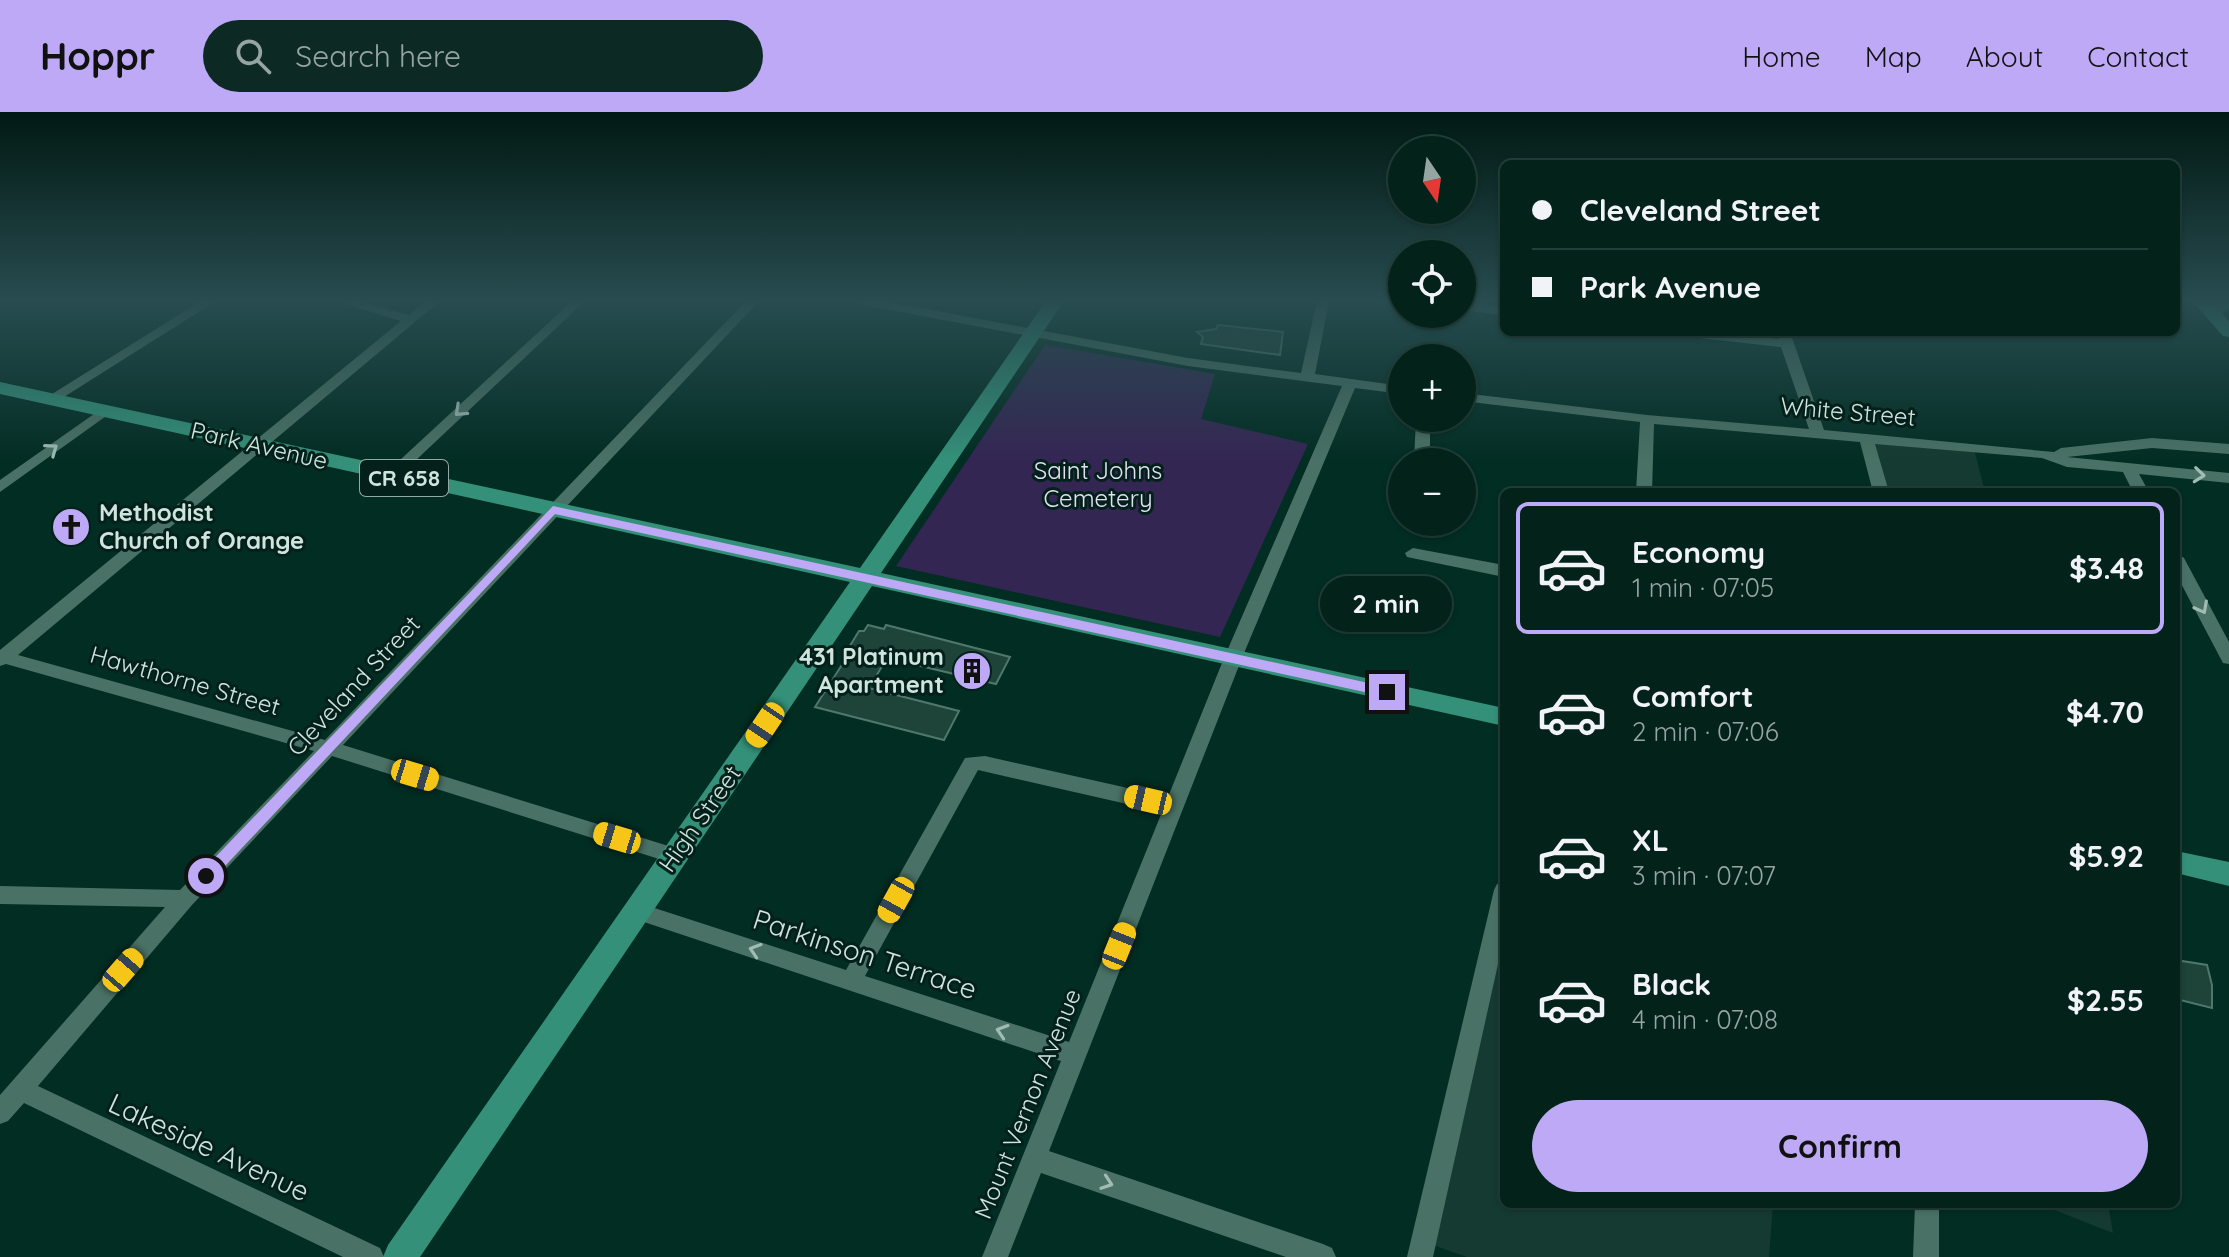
<!DOCTYPE html>
<html lang="en">
<head>
<meta charset="utf-8">
<style>
	body { margin:0; font-family:Quicksand,sans-serif; background:#0c2a23; color:#f1f3f6; height:100vh; display:flex; flex-direction:column; font-size:30px; white-space:nowrap }
	* { box-sizing:border-box; margin:0 }
	p { font-size:26px; color:#96a4a2 }
	.icon { flex:none; width:44px; height:44px; fill:none; stroke:currentColor; stroke-width:2; stroke-linecap:round; stroke-linejoin:round }
	.map { position:relative; flex:1; overflow:hidden }
	.drawer { position:absolute; left:1500px; top:376px; width:680px; height:720px; display:flex; flex-direction:column; background:#02221a; border-radius:12px; box-shadow:0 2px 6px #0004,0 0 0 2px #233f39 }
	.drawer>* { flex:none }
	.banner { position:absolute; left:1500px; top:48px; width:680px; height:176px; border-radius:12px; box-shadow:0 2px 6px #0004,0 0 0 2px #233f39; display:grid; align-content:center; height:176px; padding:0 32px; background:#02221a }
	.needle { width:52px; rotate:167deg }
	.tools { position:absolute; left:1388px; top:24px; display:grid; gap:16px }
	.tools a { display:grid; place-items:center; width:88px; height:88px; border-radius:50%; background:#02221a; box-shadow:0 2px 6px #0004,0 0 0 2px #233f39; font-size:40px }
	.end { position:absolute; width:36px; height:36px; margin:-18px; border:10px solid #bda9f5; background:#111; box-shadow:0 0 0 4px #111 }
	.from { border-radius:50% }
	.bubble { position:absolute; height:56px; border-radius:28px; background:#02221a; box-shadow:0 2px 6px #0004,0 0 0 2px #233f39; font-size:26px; font-weight:800; line-height:56px; text-align:center }
	.car { position:absolute; width:24px; height:48px; margin:-24px -12px; border-radius:10px; box-shadow:0 0 6px 2px #0007; background:linear-gradient(#f5c518 24%,#345 0 40%,#f5c518 0 76%,#345 0 86%,#f5c518 0) }
	.banner b { display:flex; align-items:center; gap:28px; height:76px; font-size:30px }
	.banner b+b { border-top:2px solid #233f39 }
	.banner i { width:20px; height:20px; background:#f1f3f6 }
	ul { padding:14px 0 0; list-style:none }
	li { display:flex; align-items:center; gap:24px; height:132px; margin:0 16px 12px; padding:0 16px; border:4px solid transparent; border-radius:12px }
	li div { flex:1 }
	li b { display:block; font-size:30px }
	li em { font-style:normal; font-weight:800 }
	li.active { border-color:#bda9f5 }
	li>.icon { width:72px; height:72px; stroke-width:1.5 }
	.cta { display:flex; gap:16px; margin-top:auto; padding:16px 32px }
	.cta a { flex:1; height:92px; border-radius:48px; background:#bda9f5; color:#111; font-size:32px; font-weight:800; line-height:92px; text-align:center }
	header { display:flex; align-items:center; gap:48px; box-sizing:border-box; height:112px; padding:0 40px; background:#bda9f5; color:#111 }
	header strong { font-size:38px }
	nav { display:flex; gap:44px; margin-inline-start:auto; font-size:28px }
	.search { width:560px; height:72px; background:#0c2a23; display:flex; align-items:center; gap:20px; box-sizing:border-box; padding:0 28px; border-radius:44px; color:#96a4a2; font-size:30px }
	.map>svg:first-child { display:block }
</style>
</head>
<body>
<header>
<strong>Hoppr</strong>
<div class="search"><svg class="icon" aria-label="search" viewBox="0 0 24 24"><circle cx="10" cy="10" r="6"/><path d="M15 15l6 6"/></svg>Search here</div>
<nav><a>Home</a><a>Map</a><a>About</a><a>Contact</a></nav>
</header>
<div class="map">
<svg width="2229" height="1145" viewBox="0 0 2229 1145">
	<rect width="100%" height="100%" fill="#022d23"/>
	<g fill="#153a31">
		<path d="M1867,328L1974,337L1985,380H1876Z"/>
		<path d="M1484,837L1504,844V1092H1773L1769,1145H1467L1413,1126Z"/>
		<path d="M2039,1092H2108L2113,1121Z"/>
	</g>
	<path fill="#342653" d="M1045,233L1215,262L1201,307L1308,332L1220,525L896,454Z"/>
	<g fill="#1e4338" stroke="#50776b" stroke-width="2">
		<path d="M1218,213L1283,220L1280,243L1201,232L1203,225L1197,220L1216,217Z"/>
		<path d="M868,513L884,517L886,513L1010,545L996,572L887,546L869,576L959,599L944,628L815,595L852,537H848L859,519H864Z"/>
		<path d="M2176,848L2207,853L2212,873V896L2176,887Z"/>
	</g>
	<g fill="none" stroke-linecap="round" stroke-linejoin="round">
		<g fill="#4a7165" fill-rule="evenodd">
			<path d="M201,189H216L56,290L51,291L44,287Z"/>
			<path d="M337,189H357L409,203L426,189H440L18,543L325,628L746,189H759L343,633L675,736L682,738L685,744L682,750L675,752L332,644L192,793L38,974L380,1136L384,1145H343L24,991L8,1009L0,1012V983L165,795L0,792V774L180,778L314,639L6,552L0,554V538L401,209Z"/>
			<path d="M572,189H585L397,366H387V360Z"/>
			<path d="M858,189H884L1188,246L1301,261L1317,189H1329L1315,262L1402,274V282L1355,276L1242,546L1049,1039L1323,1132L1332,1136L1336,1145H1286L1041,1061L1008,1145H982L1061,949L629,805L626,799L629,793L636,790L846,858L965,646L985,644L1168,685L1224,546L1342,274L1188,254L864,193ZM978,658L1162,700L1069,930L865,864Z"/>
			<path d="M2223,189H2229V197L2218,205H2208V199Z"/>
			<path d="M1462,190L1504,195V203L1462,198Z"/>
			<path d="M1675,220H1717L1779,227L1776,220H1790L1824,318L2054,340L2061,336L2152,326L2229,332V342L2152,336L2067,345L2229,361V371L2139,362L2149,380H2133L2123,360L2067,355L2042,346L1875,332L1889,380H1873L1860,330L1654,312L1652,380H1636L1640,310L1462,289V281L1647,303L1809,317L1781,235L1682,224Z"/>
			<path d="M104,295L109,296V302L0,380V368Z"/>
			<path d="M1416,306H1430V350H1414Z"/>
			<path d="M1413,436L1504,453V465L1407,445L1405,441Z"/>
			<path d="M2176,440L2184,446L2229,530V552L2223,551L2176,462Z"/>
			<path d="M1504,769V825L1433,1145H1407L1494,778L1497,772Z"/>
			<path d="M1915,1092H1939V1145H1913Z"/>
		</g>
		<g fill="#349079" fill-rule="evenodd">
			<path d="M1046,189H1064L881,461L1504,596V614L872,474L420,1145H383L388,1133L850,470L0,282V270L860,456Z"/>
			<path d="M2192,189H2210L2229,209V225L2223,224Z"/>
			<path d="M2176,739L2229,750V774L2176,761Z"/>
		</g>
	</g>
	<defs><path id="oneway-chevron" d="M-2-3.5L2.5 0L-2 3.5" fill="none" stroke-width="1.6" stroke-linecap="round" stroke-linejoin="round" transform="scale(2)"/></defs>
	<g stroke="#a0bcb3">
		<use href="#oneway-chevron" transform="translate(460 299) rotate(137)"/>
		<use href="#oneway-chevron" transform="translate(52 337) rotate(-36)"/>
		<use href="#oneway-chevron" transform="translate(2199 363) rotate(6)"/>
		<use href="#oneway-chevron" transform="translate(2202 496) rotate(62)"/>
		<use href="#oneway-chevron" transform="translate(755 838) rotate(-162)"/>
		<use href="#oneway-chevron" transform="translate(1002 919) rotate(-162)"/>
		<use href="#oneway-chevron" transform="translate(1107 1071) rotate(19)"/>
	</g>
	<linearGradient id="sky" x2="0" y2="1"><stop stop-color="#011913"/><stop offset="0.54" stop-color="#284c50"/><stop offset="1" stop-color="#284c50" stop-opacity="0"/></linearGradient>
	<rect width="2229" height="349" fill="url(#sky)"/>
	<path fill="#bda9f5" d="M553,394L1387,575L1394,580L1387,585L555,402L212,768H201V760Z"/>
	<defs>
		<symbol id="church-disc" viewBox="-11 -11 22 22"><circle r="9.5" fill="#bda9f5" stroke="#03211a"/><path d="M-1.2-6h2.4v3.5h3.3v2.4h-3.3V6h-2.4V-.1h-3.3v-2.4h3.3Z" fill="#111"/></symbol>
		<symbol id="building-disc" viewBox="-11 -11 22 22"><circle r="9.5" fill="#bda9f5" stroke="#03211a"/><path d="M-4-6H4V6H1V3H-1V6H-4ZM-2.5-4.3h1.7v1.8h-1.7ZM.8-4.3h1.7v1.8H.8ZM-2.5-1h1.7V.8h-1.7ZM.8-1h1.7V.8H.8Z" fill="#111"/></symbol>
	</defs>
	<g fill-rule="evenodd">
		<use href="#church-disc" x="49" y="393" width="44" height="44"/>
		<use href="#building-disc" x="950" y="537" width="44" height="44"/>
	</g>
	<g text-anchor="middle" stroke-width="6" stroke-linejoin="round" paint-order="stroke">
		<rect fill="#03211a" stroke="#92aaa2" stroke-width="2" x="360" y="348" width="88" height="36" rx="6"/>
		<g font-size="22" font-weight="bold" fill="#cfe4dd">
			<text x="404" y="374">CR 658</text>
		</g>
		<g font-size="24" fill="#cfe4dd" stroke="#03211a">
			<text transform="translate(1848 300) rotate(5)" y="8">White Street</text>
			<text transform="translate(259 334) rotate(13)" y="8">Park Avenue</text>
			<text transform="translate(185 569) rotate(16)" y="8">Hawthorne Street</text>
			<text transform="translate(354 574) rotate(-47)" y="8">Cleveland Street</text>
			<text transform="translate(700 707) rotate(-55)" y="8">High Street</text>
			<text transform="translate(1028 992) rotate(-68)" y="8">Mount Vernon Avenue</text>
		</g>
		<g font-size="24" fill="#e3dff4" stroke="#03211a">
			<text x="1098" y="367">Saint Johns<tspan x="1098" dy="28">Cemetery</tspan></text>
		</g>
		<g font-size="24" font-weight="bold" fill="#cfe4dd" stroke="#03211a" text-anchor="start">
			<text x="99" y="409">Methodist<tspan x="99" dy="28">Church of Orange</tspan></text>
			<text x="944" y="553" text-anchor="end">431 Platinum<tspan x="944" dy="28">Apartment</tspan></text>
		</g>
		<g font-size="28" fill="#cfe4dd" stroke="#03211a">
			<text transform="translate(865 842) rotate(18)" y="10">Parkinson Terrace</text>
			<text transform="translate(209 1035) rotate(25)" y="10">Lakeside Avenue</text>
		</g>
	</g>
</svg>
<div class="tools">
<a><svg class="needle" viewBox="-14 -14 28 28"><path d="M0-13l5 13h-10z" fill="#e53935"/><path d="M0 13l5-13h-10z" fill="#96a4a2"/></svg></a>
<a><svg class="icon" aria-label="locate" viewBox="0 0 24 24"><circle cx="12" cy="12" r="6"/><path d="M12 2v4M12 18v4M2 12h4M18 12h4"/></svg></a>
<a>+</a>
<a>−</a>
</div>
<i class="end from" style="left:206px;top:764px"></i>
<i class="end" style="left:1387px;top:580px"></i>
<div class="bubble" style="left:1320px;top:464px;width:132px">2 min</div>
<i class="car" style="left:765px;top:613px;rotate:214deg"></i>
<i class="car" style="left:415px;top:663px;rotate:107deg"></i>
<i class="car" style="left:1148px;top:688px;rotate:283deg"></i>
<i class="car" style="left:617px;top:726px;rotate:287deg"></i>
<i class="car" style="left:896px;top:788px;rotate:209deg"></i>
<i class="car" style="left:1119px;top:834px;rotate:22deg"></i>
<i class="car" style="left:123px;top:858px;rotate:41deg"></i>
<div class="banner">
<b><i class="from"></i>Cleveland Street</b>
<b><i></i>Park Avenue</b>
</div>
<section class="drawer">
<ul>
<li class="active"><svg class="icon" aria-label="car" viewBox="0 0 24 24"><path d="M5 17H2v-5l4-1 3-4h7l3 4 3 1v5h-3M9 17h6M6 11h13"/><circle cx="7" cy="17" r="2"/><circle cx="17" cy="17" r="2"/></svg><div><b>Economy</b><p>1 min · 07:05</p></div><em>$3.48</em></li>
<li><svg class="icon" aria-label="car" viewBox="0 0 24 24"><path d="M5 17H2v-5l4-1 3-4h7l3 4 3 1v5h-3M9 17h6M6 11h13"/><circle cx="7" cy="17" r="2"/><circle cx="17" cy="17" r="2"/></svg><div><b>Comfort</b><p>2 min · 07:06</p></div><em>$4.70</em></li>
<li><svg class="icon" aria-label="car" viewBox="0 0 24 24"><path d="M5 17H2v-5l4-1 3-4h7l3 4 3 1v5h-3M9 17h6M6 11h13"/><circle cx="7" cy="17" r="2"/><circle cx="17" cy="17" r="2"/></svg><div><b>XL</b><p>3 min · 07:07</p></div><em>$5.92</em></li>
<li><svg class="icon" aria-label="car" viewBox="0 0 24 24"><path d="M5 17H2v-5l4-1 3-4h7l3 4 3 1v5h-3M9 17h6M6 11h13"/><circle cx="7" cy="17" r="2"/><circle cx="17" cy="17" r="2"/></svg><div><b>Black</b><p>4 min · 07:08</p></div><em>$2.55</em></li>
</ul>
<div class="cta"><a>Confirm</a></div>
</section>
</div>
</body>
</html>
